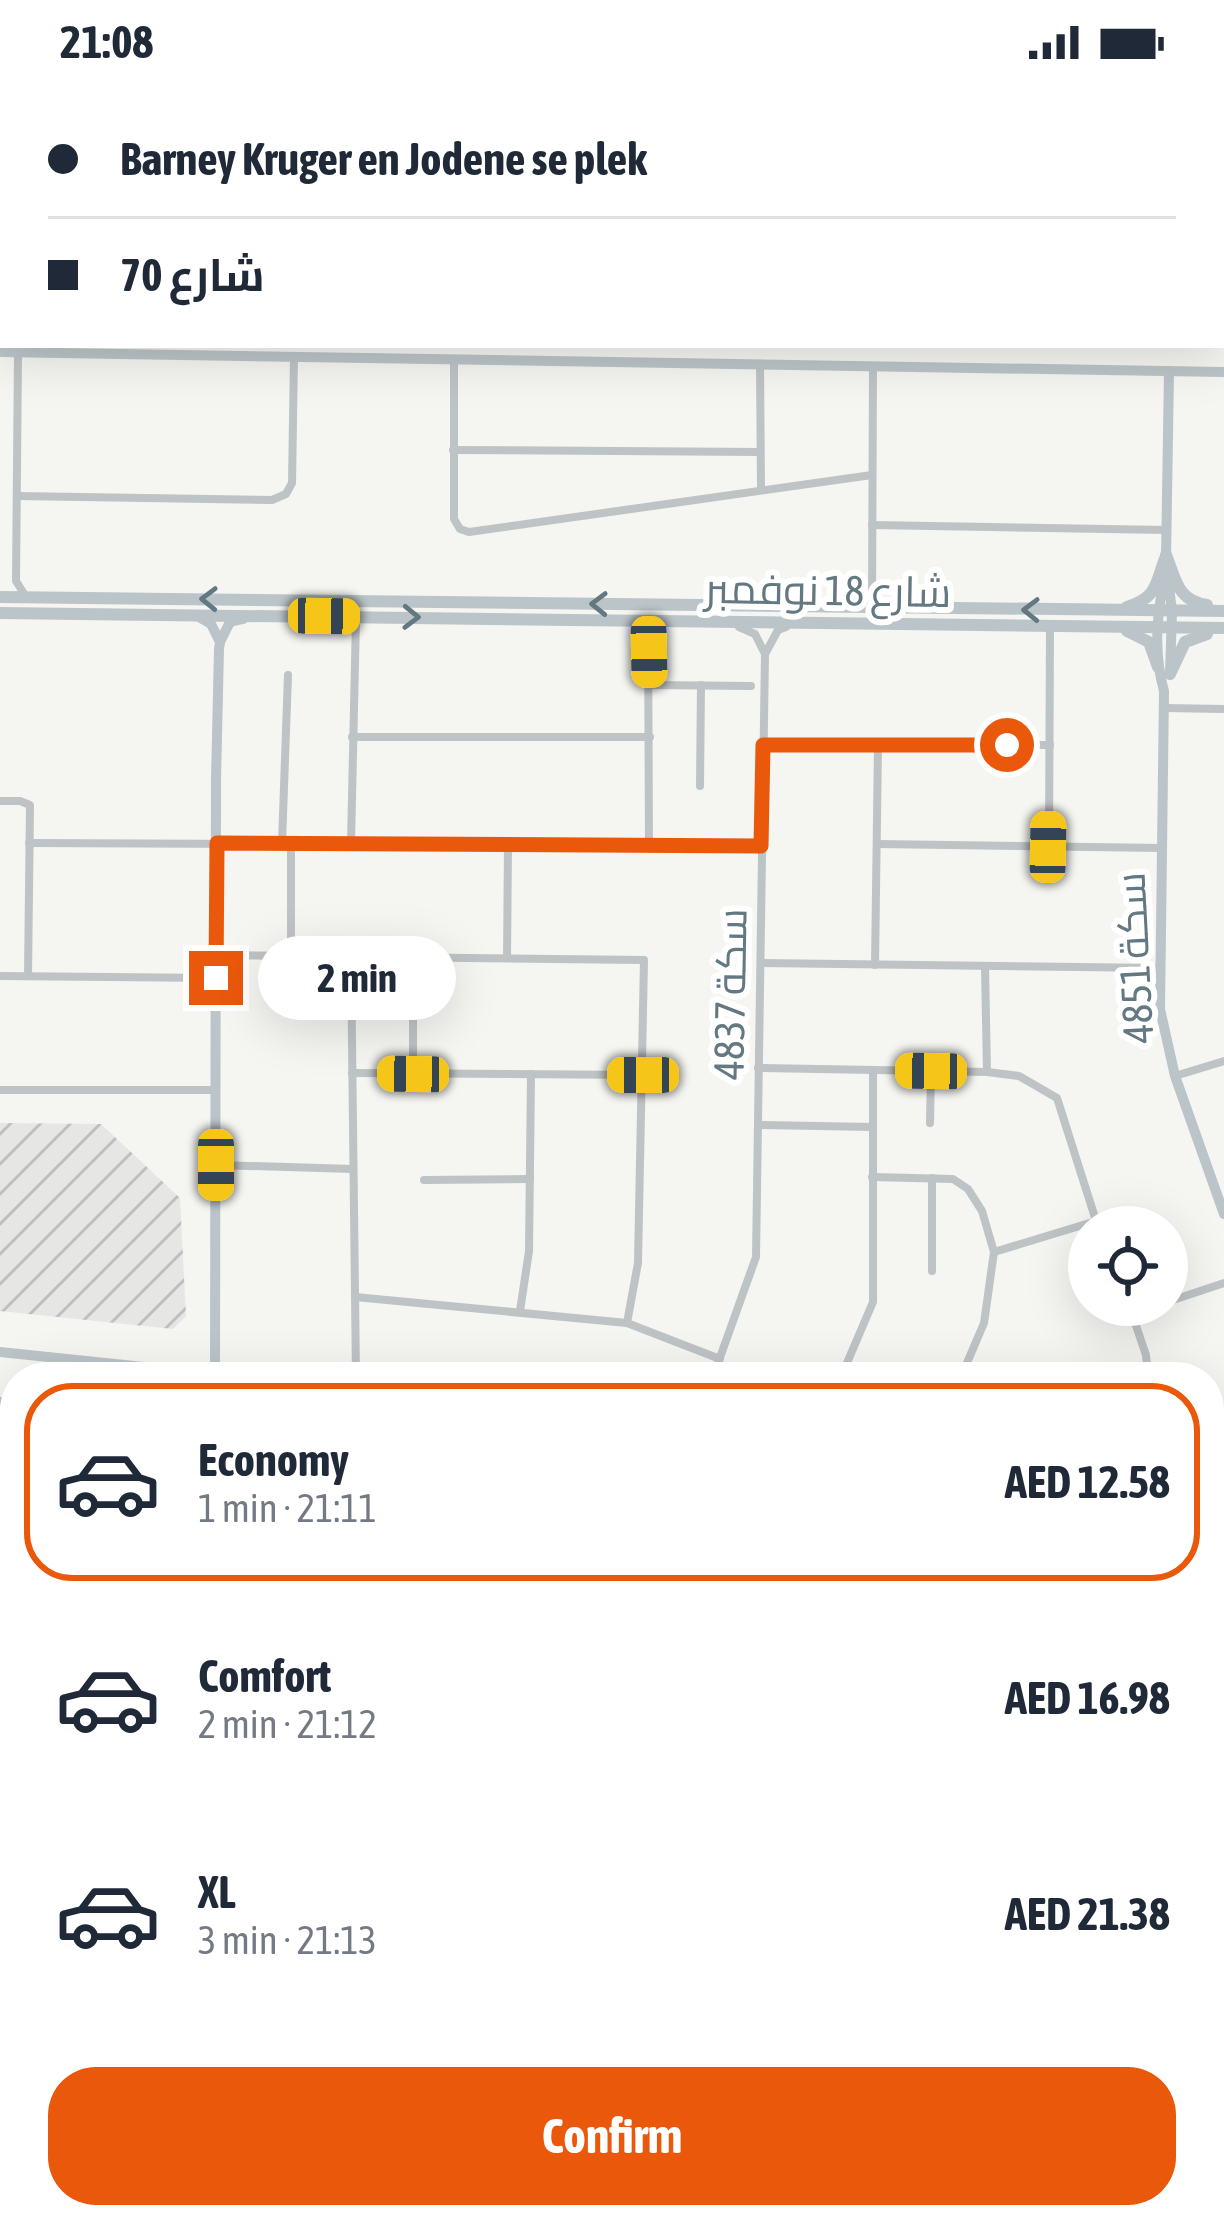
<!DOCTYPE html>
<html lang="en">
<head>
<meta charset="utf-8">
<style>
	body { margin:0; font-family:"Asap Condensed",Cairo,sans-serif; background:#f2f2f3; color:#1f2937; height:100vh; display:flex; flex-direction:column; font-size:45px; white-space:nowrap }
	* { box-sizing:border-box; margin:0 }
	p { font-size:39px; color:#747a83 }
	.icon { flex:none; width:66px; height:66px; fill:none; stroke:currentColor; stroke-width:2; stroke-linecap:round; stroke-linejoin:round }
	.map { position:relative; flex:1; overflow:hidden }
	.side { position:absolute; left:0px; top:1278px; width:1224px; height:867px; display:flex; flex-direction:column; background:#fff; border-radius:48px 48px 0 0; box-shadow:0 12px 48px #0002 }
	.side>* { flex:none }
	.guide { position:absolute; left:0px; top:0px; width:1224px; height:264px; box-shadow:0 12px 48px #0002; display:grid; align-content:center; height:264px; padding:0 48px; background:#fff }
	.controls { position:absolute; left:1068px; top:1122px; display:grid; gap:24px }
	.controls a { display:grid; place-items:center; width:120px; height:120px; border-radius:50%; background:#fff; box-shadow:0 12px 48px #0002; font-size:60px }
	.end { position:absolute; width:54px; height:54px; margin:-27px; border:15px solid #ea580c; background:#fff; box-shadow:0 0 0 6px #fff }
	.from { border-radius:50% }
	.bubble { position:absolute; height:84px; border-radius:42px; background:#fff; box-shadow:0 12px 48px #0002; font-size:39px; font-weight:700; line-height:84px; text-align:center }
	.car { position:absolute; width:36px; height:72px; margin:-36px -18px; border-radius:15px; box-shadow:0 0 9px 3px #0007; background:linear-gradient(#f5c518 24%,#345 0 40%,#f5c518 0 76%,#345 0 86%,#f5c518 0) }
	.guide b { display:flex; align-items:center; gap:42px; height:114px; font-size:45px }
	.guide b+b { border-top:3px solid #e0e1e3 }
	.guide i { width:30px; height:30px; background:#1f2937 }
	ul { padding:21px 0 0; list-style:none }
	li { display:flex; align-items:center; gap:36px; height:198px; margin:0 24px 18px; padding:0 24px; border:6px solid transparent; border-radius:48px }
	li div { flex:1 }
	li b { display:block; font-size:45px }
	li em { font-style:normal; font-weight:700 }
	li.active { border-color:#ea580c }
	li>.icon { width:108px; height:108px; stroke-width:1.5 }
	.action { display:flex; gap:24px; margin-top:auto; padding:24px 48px }
	.action a { flex:1; height:138px; border-radius:48px; background:#ea580c; color:#fff; font-size:48px; font-weight:700; line-height:138px; text-align:center }
	.status { display:flex; justify-content:space-between; align-items:center; height:84px; padding:0 60px; background:#fff; direction:ltr }
	.status svg { height:33px; fill:currentColor }
	.map>svg:first-child { display:block }
</style>
</head>
<body>
<div class="status"><b>21:08</b><svg viewBox="0 0 49 12"><path d="M0 12V9h3v3zM5 12V6h3v6zM10 12V3h3v9zM15 12V0h3v12zM26 1h20v11H26zM47 4h2v5h-2z"/></svg></div>
<div class="map">
<svg width="1224" height="2143" viewBox="0 0 1224 2143">
	<defs>
		<pattern id="industrial-furrows" width="10" height="10" patternUnits="userSpaceOnUse" patternTransform="scale(3)"><rect width="10" height="10" fill="#e6e6e5"/><path d="M-1 1l2-2M0 10L10 0M9 11l2-2" fill="none" stroke="#bebfbf"/></pattern>
		<pattern id="water-rules" width="6" height="5" patternUnits="userSpaceOnUse" patternTransform="scale(3)"><rect width="6" height="5" fill="#b6c4c7"/><path d="M0 2.5h6" fill="none" stroke="#98a4a7"/></pattern>
	</defs>
	<rect width="100%" height="100%" fill="#f5f5f1"/>
	<path fill="#e6e6e5" d="M1209,1734L1224,1741V2042L1209,2030Z"/>
	<g fill="url(#industrial-furrows)">
		<path d="M0,1039L101,1040L180,1114L186,1232L173,1245L0,1227Z"/>
		<rect x="0" y="1886" width="15" height="198"/>
	</g>
	<path fill="url(#water-rules)" d="M0,0H779L691,3H3V43H0Z"/>
	<g fill="none" stroke-linecap="round" stroke-linejoin="round">
		<g stroke="#bec3c5" stroke-width="8">
			<path d="M18,269L16,497L26,513"/>
			<path d="M454,276V435L460,445L469,448L872,391"/>
			<path d="M760,281L761,405"/>
			<path d="M453,366L760,368"/>
			<path d="M17,412L272,416L286,410L292,399L294,273"/>
			<path d="M872,441L1166,446"/>
			<path d="M872,524L873,283"/>
			<path d="M648,536L649,762"/>
			<path d="M739,543L755,550L764,568"/>
			<path d="M649,601L751,602"/>
			<path d="M1164,624L1224,625"/>
			<path d="M352,653H650"/>
			<path d="M763,661H1050"/>
			<path d="M700,702L701,601"/>
			<path d="M0,717H20L30,721L28,892"/>
			<path d="M29,759L761,762"/>
			<path d="M282,759L288,591"/>
			<path d="M291,759V872"/>
			<path d="M351,759L356,534"/>
			<path d="M878,760L1162,764"/>
			<path d="M1049,763L1050,543"/>
			<path d="M216,871L644,876L638,1179L627,1239"/>
			<path d="M351,873L356,1293"/>
			<path d="M413,873V990"/>
			<path d="M507,874L508,761"/>
			<path d="M761,879L1158,884"/>
			<path d="M875,881L878,661"/>
			<path d="M985,882L987,988"/>
			<path d="M0,892L216,894"/>
			<path d="M758,984L987,988L1019,992L1057,1014L1098,1143"/>
			<path d="M352,989L643,991"/>
			<path d="M1175,992L1224,977"/>
			<path d="M0,1006H216"/>
			<path d="M930,1039L931,987"/>
			<path d="M758,1041L873,1043"/>
			<path d="M216,1081L353,1085"/>
			<path d="M872,1093L953,1095L968,1105L982,1127L994,1168L984,1239L961,1293"/>
			<path d="M932,1094V1187"/>
			<path d="M424,1096L530,1095"/>
			<path d="M994,1168L1096,1137"/>
			<path d="M355,1213L627,1239L720,1275"/>
			<path d="M1167,1218L1224,1199"/>
			<path d="M1129,1221L1146,1271L1148,1293"/>
			<path d="M520,1227L529,1167L531,990"/>
			<path d="M1132,1229L1156,1221"/>
			<path d="M713,1293L756,1173L765,570L778,546L786,543"/>
			<path d="M841,1293L873,1218V986"/>
			<path d="M0,1317H15"/>
			<path d="M0,1427H15"/>
			<path d="M0,1700L15,1701"/>
			<path d="M1209,1714L1224,1720"/>
			<path d="M0,1881L15,1882"/>
			<path d="M1209,2099L1224,2094"/>
			<path d="M285,2130V2136"/>
			<path d="M402,2143V2130"/>
			<path d="M509,2143L510,2130"/>
			<path d="M624,2143L625,2130"/>
		</g>
		<g stroke="#bbc4c8" stroke-width="10">
			<path d="M0,268L1224,288"/>
			<path d="M1166,476L1169,287"/>
			<path d="M1165,490C1157,529 1153,568 1164,607L1160,925L1175,992L1224,1130"/>
			<path d="M1168,495L1172,527L1170,590"/>
			<path d="M197,532L211,540L220,558"/>
			<path d="M0,1268L239,1293"/>
			<path d="M215,1291L216,696L219,565L220,558L230,538L243,535"/>
			<path d="M1209,1441L1224,1429"/>
			<path d="M1209,1586L1224,1592"/>
			<path d="M1031,2130V2143"/>
		</g>
		<g stroke="#bbc4c8" stroke-width="12">
			<path d="M1166,471C1176,495 1177,517 1207,521"/>
			<path d="M0,513L1224,527"/>
			<path d="M1127,523C1159,513 1155,499 1166,472"/>
			<path d="M0,529L1224,544"/>
			<path d="M1127,547L1149,558L1158,583"/>
			<path d="M1170,590L1185,558L1207,550"/>
		</g>
	</g>
	<defs><path id="oneway-chevron" d="M-2-3.5L2.5 0L-2 3.5" fill="none" stroke-width="1.6" stroke-linecap="round" stroke-linejoin="round" transform="scale(3)"/></defs>
	<g stroke="#647882">
		<use href="#oneway-chevron" transform="translate(209 515) rotate(-179)"/>
		<use href="#oneway-chevron" transform="translate(599 520) rotate(-179)"/>
		<use href="#oneway-chevron" transform="translate(1031 526) rotate(-179)"/>
		<use href="#oneway-chevron" transform="translate(411 533) rotate(1)"/>
	</g>
	<g fill="none" stroke-linecap="round" stroke-linejoin="round">
		<path stroke="#ea580c" stroke-width="15" d="M216,894L217,759L761,762L763,661H1007"/>
	</g>
	<g text-anchor="middle" stroke-width="12" stroke-linejoin="round" paint-order="stroke">
		<g font-size="42" fill="#647882" stroke="#fff">
			<text transform="translate(828 506) rotate(1)" y="15">شارع 18 نوفمبر</text>
			<text transform="translate(1134 874) rotate(-93)" y="15">سكة 4851</text>
			<text transform="translate(730 910) rotate(-89)" y="15">سكة 4837</text>
		</g>
	</g>
</svg>
<div class="controls">
<a><svg class="icon" aria-label="locate" viewBox="0 0 24 24"><circle cx="12" cy="12" r="6"/><path d="M12 2v4M12 18v4M2 12h4M18 12h4"/></svg></a>
</div>
<i class="end from" style="left:1007px;top:661px"></i>
<i class="end" style="left:216px;top:894px"></i>
<div class="bubble" style="left:258px;top:852px;width:198px">2 min</div>
<i class="car" style="left:324px;top:532px;rotate:91deg"></i>
<i class="car" style="left:649px;top:568px;rotate:179deg"></i>
<i class="car" style="left:1048px;top:763px;rotate:1deg"></i>
<i class="car" style="left:931px;top:987px;rotate:271deg"></i>
<i class="car" style="left:413px;top:990px;rotate:271deg"></i>
<i class="car" style="left:643px;top:991px;rotate:270deg"></i>
<i class="car" style="left:216px;top:1081px;rotate:180deg"></i>
<div class="guide">
<b><i class="from"></i>Barney Kruger en Jodene se plek</b>
<b><i></i>شارع 70</b>
</div>
<section class="side">
<ul>
<li class="active"><svg class="icon" aria-label="car" viewBox="0 0 24 24"><path d="M5 17H2v-5l4-1 3-4h7l3 4 3 1v5h-3M9 17h6M6 11h13"/><circle cx="7" cy="17" r="2"/><circle cx="17" cy="17" r="2"/></svg><div><b>Economy</b><p>1 min · 21:11</p></div><em>AED 12.58</em></li>
<li><svg class="icon" aria-label="car" viewBox="0 0 24 24"><path d="M5 17H2v-5l4-1 3-4h7l3 4 3 1v5h-3M9 17h6M6 11h13"/><circle cx="7" cy="17" r="2"/><circle cx="17" cy="17" r="2"/></svg><div><b>Comfort</b><p>2 min · 21:12</p></div><em>AED 16.98</em></li>
<li><svg class="icon" aria-label="car" viewBox="0 0 24 24"><path d="M5 17H2v-5l4-1 3-4h7l3 4 3 1v5h-3M9 17h6M6 11h13"/><circle cx="7" cy="17" r="2"/><circle cx="17" cy="17" r="2"/></svg><div><b>XL</b><p>3 min · 21:13</p></div><em>AED 21.38</em></li>
</ul>
<div class="action"><a>Confirm</a></div>
</section>
</div>
</body>
</html>
